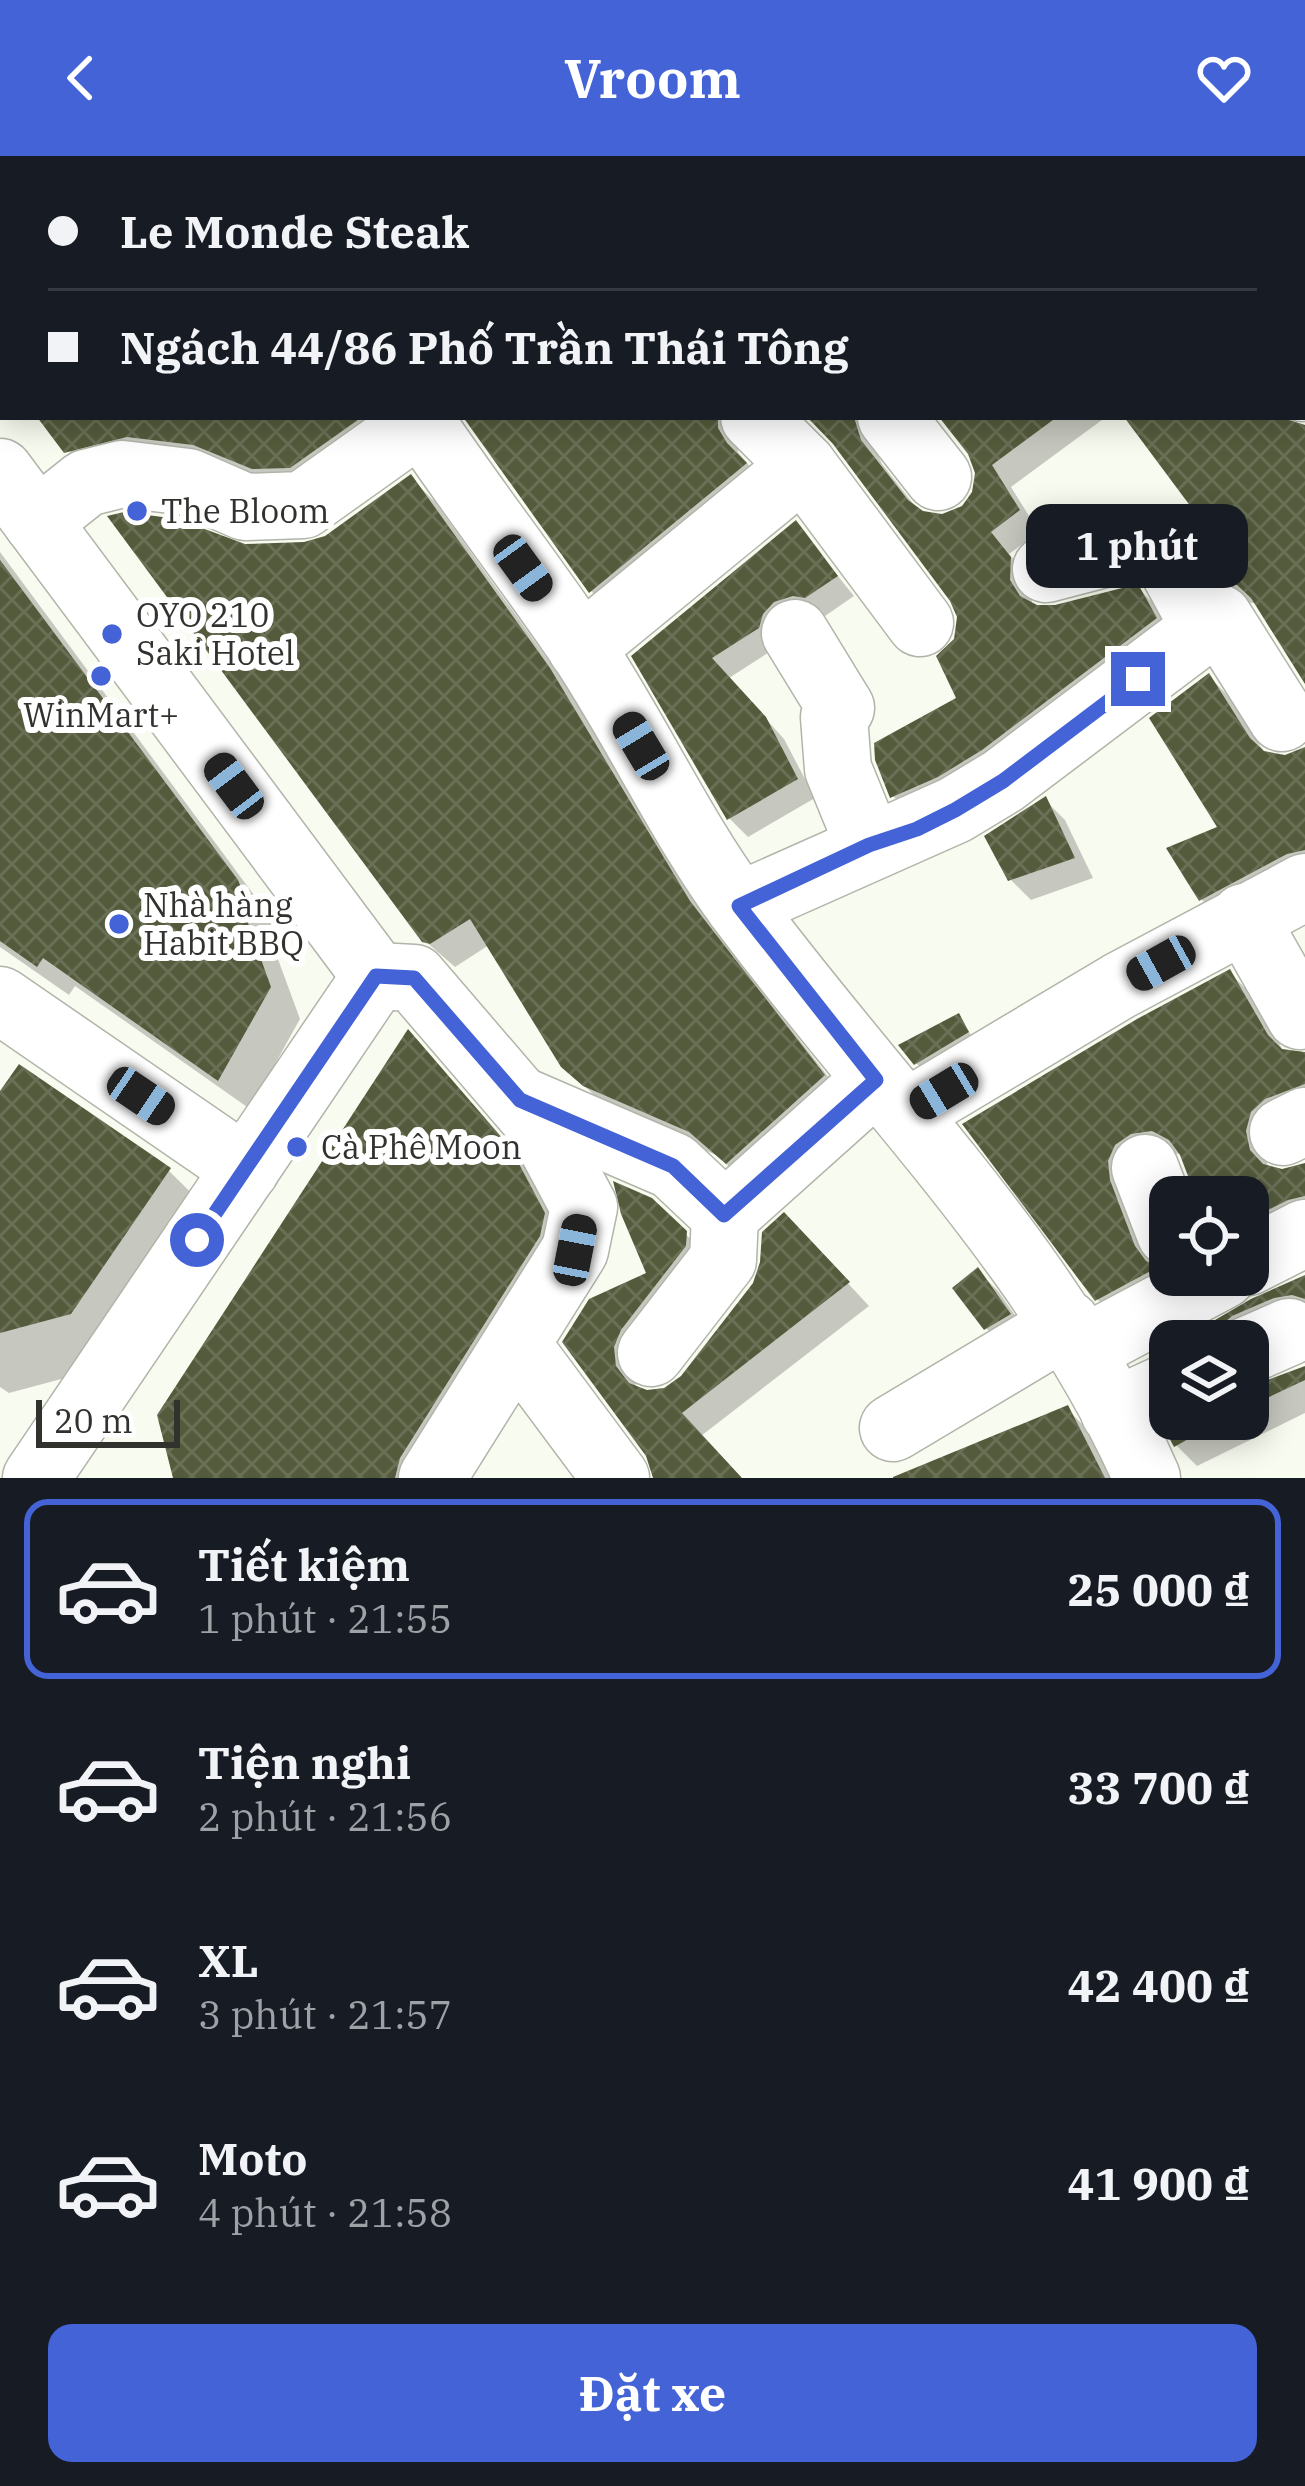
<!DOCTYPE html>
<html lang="vi">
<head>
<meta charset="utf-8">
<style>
	body { margin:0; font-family:"IBM Plex Serif",serif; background:#20242c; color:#f1f3f6; height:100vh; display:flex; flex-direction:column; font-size:45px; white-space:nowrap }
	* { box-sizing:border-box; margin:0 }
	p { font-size:39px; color:#9ea1a6 }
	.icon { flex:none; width:66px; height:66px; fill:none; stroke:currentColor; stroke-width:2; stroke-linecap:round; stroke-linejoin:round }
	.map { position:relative; height:1322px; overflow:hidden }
	.panel { display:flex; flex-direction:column; background:#171b24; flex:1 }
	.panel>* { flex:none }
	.hud { position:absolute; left:0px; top:0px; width:1305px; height:264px; box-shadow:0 6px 30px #0003; display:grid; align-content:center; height:264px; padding:0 48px; background:#171b24 }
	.controls { position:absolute; left:1149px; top:1020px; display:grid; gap:24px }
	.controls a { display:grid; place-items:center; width:120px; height:120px; border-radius:24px; background:#171b24; box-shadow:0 6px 30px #0003; font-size:60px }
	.scale { position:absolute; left:36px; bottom:30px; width:144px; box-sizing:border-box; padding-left:12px; border:6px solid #31322e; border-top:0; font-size:33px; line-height:42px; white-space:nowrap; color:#31322e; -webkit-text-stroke:9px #fff; paint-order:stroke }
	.end { position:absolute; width:54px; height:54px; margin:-27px; border:15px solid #4463d6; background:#fff; box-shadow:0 0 0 6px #fff }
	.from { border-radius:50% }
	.bubble { position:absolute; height:84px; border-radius:24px; background:#171b24; box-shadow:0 6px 30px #0003; font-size:39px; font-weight:700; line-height:84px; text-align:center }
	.car { position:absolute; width:36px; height:72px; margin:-36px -18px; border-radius:15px; box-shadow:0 0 9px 3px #0007; background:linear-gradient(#222 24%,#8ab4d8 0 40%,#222 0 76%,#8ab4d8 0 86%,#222 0) }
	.hud b { display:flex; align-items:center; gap:42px; height:114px; font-size:45px }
	.hud b+b { border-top:3px solid #363941 }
	.hud i { width:30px; height:30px; background:#f1f3f6 }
	ul { padding:21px 0 0; list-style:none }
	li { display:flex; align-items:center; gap:36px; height:180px; margin:0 24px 18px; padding:0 24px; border:6px solid transparent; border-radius:24px }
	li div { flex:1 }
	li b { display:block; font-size:45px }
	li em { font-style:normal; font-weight:700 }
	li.on { border-color:#4463d6 }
	li>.icon { width:108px; height:108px; stroke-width:1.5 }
	.action { display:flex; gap:24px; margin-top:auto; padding:24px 48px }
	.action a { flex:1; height:138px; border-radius:24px; background:#4463d6; color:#fff; font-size:48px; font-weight:700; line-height:138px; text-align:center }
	header { display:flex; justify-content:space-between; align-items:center; height:156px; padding:0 48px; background:#4463d6; color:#fff; font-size:54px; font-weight:700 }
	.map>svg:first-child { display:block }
</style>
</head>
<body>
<header><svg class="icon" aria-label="back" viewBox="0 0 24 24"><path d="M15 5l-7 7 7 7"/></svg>Vroom<svg class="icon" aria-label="heart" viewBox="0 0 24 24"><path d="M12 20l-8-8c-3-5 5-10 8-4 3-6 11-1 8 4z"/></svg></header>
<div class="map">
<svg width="1305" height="1322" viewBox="0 0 1305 1322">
	<defs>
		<pattern id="building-cross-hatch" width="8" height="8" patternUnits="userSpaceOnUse" patternTransform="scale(3)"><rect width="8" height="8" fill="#545b3c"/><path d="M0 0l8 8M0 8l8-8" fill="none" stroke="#6a7056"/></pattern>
	</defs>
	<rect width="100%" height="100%" fill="#f8fbef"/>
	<g fill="#0003">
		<path d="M0,0H103L3,3V210Z"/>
		<path d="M249,0H304L249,3Z"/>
		<path d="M352,0H539L536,3Z"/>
		<path d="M714,0H851L849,3Z"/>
		<path d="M902,0H1189L1187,3Z"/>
		<path d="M1240,0H1305L1302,84V3H1240Z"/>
		<path d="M1302,135H1305L1302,223Z"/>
		<path d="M41,261H409L312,332L88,316Z"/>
		<path d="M468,261H745L737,274L738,296L766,330L612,456L591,435Z"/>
		<path d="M811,261H882L874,291L882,308L918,354L945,361L962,354L975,337L978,314L970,296L942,261H1106L1011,331L1039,376L1009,398L1031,425L1032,451L1056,452L1137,431L1158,452L1176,484L914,661L893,640L960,543L957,484L960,461L953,443L835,286Z"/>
		<path d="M1128,261H1285L1288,269L1305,272V523L1258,448L1247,446L1225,424L1195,351Z"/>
		<path d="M411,322L435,346L573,539L713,772L847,945L751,1030L716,999L610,953L583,929L489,789L455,811L424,784L245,391L305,389L326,382Z"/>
		<path d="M796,368L854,440L825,460L813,457L777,491L729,522L784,583L815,642L748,681L729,662L635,500Z"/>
		<path d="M0,396L268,758L277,782L271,784L300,863L250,953L75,830L69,839L0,791Z"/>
		<path d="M1209,520L1229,541L1266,599L1285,602L1305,596V720L1222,764L1201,743L1221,672Z"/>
		<path d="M1045,644L1065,664L1093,722L1031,744L1010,723Z"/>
		<path d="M1230,817L1251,838L1284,896L1305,899V955L1265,995L1268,1012L1279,1016L1305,1010V1066L1248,1096V1041H1200L1183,998L1154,997L1130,1048L1154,1113L1175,1133L1118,1164L1097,1143L966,969Z"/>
		<path d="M958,861L976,886L926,917L916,907Z"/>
		<path d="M430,899L532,1017L566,1081L424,1322H176Z"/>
		<path d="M20,912L169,1015L219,1064L121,1207L9,1237L0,1231V941Z"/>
		<path d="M650,1044L707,1099L635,1214L636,1233L647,1237L665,1235L682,1223L806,1082L869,1150L701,1280L649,1299L565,1186L650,1118Z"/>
		<path d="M978,1115L998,1135L1029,1179L1006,1193L986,1172Z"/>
		<path d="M1305,1121V1160L1248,1185H1185Z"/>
		<path d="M1305,1213V1257L1197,1310L1176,1289L1188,1263H1248V1234Z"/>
		<path d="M1067,1253L1089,1275L1113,1322H898Z"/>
	</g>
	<g fill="url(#building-cross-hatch)">
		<path d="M37,261H362L290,312L252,313L193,289L127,281L64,297Z"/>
		<path d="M463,261H718V272L727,287L747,307L589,437Z"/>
		<path d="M807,261H854L861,284L908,344L923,355L942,358L962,350L972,336L975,317L968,298L939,261H1057L992,309L1020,354L991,376L1011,401L1010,424L1020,440L1037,449H1055L1138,428L1157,462L982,594L938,621L890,642L875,604L874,587L956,542L936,500L954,483L957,461L950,445L833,288Z"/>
		<path d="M1124,261H1280L1305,269V528L1251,442L1237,429L1222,426L1182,357L1191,351Z"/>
		<path d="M411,318L550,512L690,745L825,919L726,1008L689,976L583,930L561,911L470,763L430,788L422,786L107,360L124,356L178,363L245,388L304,386L325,380Z"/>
		<path d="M796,364L838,420L805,442L793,440L774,446L763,458L759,472L712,502L766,561L798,623L727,664L631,500Z"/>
		<path d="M0,404L238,724L249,751L243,753L271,831L218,925L43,802L37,811L0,785Z"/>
		<path d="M1209,517L1250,582L1264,595L1285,599L1305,591V694L1287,698L1199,745L1166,692L1217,671L1149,562Z"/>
		<path d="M1046,640L1075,702L1008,725L984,680Z"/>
		<path d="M1230,813L1268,879L1282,893L1305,896V928L1265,943L1251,956L1246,975L1250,994L1263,1008L1282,1013L1305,1007V1040L1288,1044L1248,1064V1041H1196L1180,999L1169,984L1152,975L1131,978L1115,989L1108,1005L1110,1024L1135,1090L1146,1105L1158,1111L1095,1145L962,968L1137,863Z"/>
		<path d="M959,857L969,876L914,909L898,889Z"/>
		<path d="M408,873L510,991L545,1057L540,1080L400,1302L395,1322H173L157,1259Z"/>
		<path d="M19,908L171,1012L71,1158L0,1177V935Z"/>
		<path d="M613,1025L652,1042L687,1075L686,1090L621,1174L614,1191L616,1210L629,1227L647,1234L664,1232L681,1220L753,1127L760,1106L762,1076L784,1056L850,1126L682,1257L742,1322H653L646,1300L562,1186L589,1143L646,1117L621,1058Z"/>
		<path d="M978,1111L1011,1158L984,1174L952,1132Z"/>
		<path d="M1305,1119V1143L1292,1139L1274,1142L1232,1160L1219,1171L1212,1185H1179L1251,1143Z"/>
		<path d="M1305,1210V1224L1248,1251V1231Z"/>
		<path d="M1068,1249L1105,1322H893V1321Z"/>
		<path d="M1187,1263H1224L1174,1291L1165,1274Z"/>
	</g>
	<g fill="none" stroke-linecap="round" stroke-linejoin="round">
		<defs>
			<g id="minor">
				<path d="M112,0L115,3"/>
				<path d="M860,0L863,3"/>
				<path d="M1198,0L1201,3"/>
				<path d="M207,3L209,0"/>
				<path d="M310,3L313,0"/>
				<path d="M547,3L549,0"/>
				<path d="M1302,93L1305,95"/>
				<path d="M1302,232L1305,230"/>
				<path d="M418,261C470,339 528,413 581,491C637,575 682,674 742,754C881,941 1053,1106 1147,1322"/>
				<path d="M754,261L803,310L920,467"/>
				<path d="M891,261L938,321"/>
				<path d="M0,316L376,820L36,1322"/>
				<path d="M37,366L86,327L122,318L188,326L245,351L303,349L421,265"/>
				<path d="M1046,413L1157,384L1205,472"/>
				<path d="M795,477L841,552L834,561L838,613L869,689"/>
				<path d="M581,492L803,310"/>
				<path d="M739,750L955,654L1003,625L1219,462L1282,562"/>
				<path d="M1244,761L1300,860"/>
				<path d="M376,820L414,822L541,970L584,1051L575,1094L432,1322"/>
				<path d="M0,844L246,1013"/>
				<path d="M520,944L673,1010L725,1059"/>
				<path d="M908,956L1119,830L1305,731"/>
				<path d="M1283,976L1305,965"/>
				<path d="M1145,1012L1170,1077"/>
				<path d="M1248,1106L1305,1077"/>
				<path d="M517,1189L616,1322"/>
				<path d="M1082,1194L1223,1119"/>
				<path d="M1248,1194L1289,1176"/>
				<path d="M651,1197L723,1104L725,1059L876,924"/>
				<path d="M1114,1256L1170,1230"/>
				<path d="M893,1272L1067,1168"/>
			</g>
		</defs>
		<use href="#minor" stroke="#b1b4a9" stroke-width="69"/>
		<use href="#minor" stroke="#fff" stroke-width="66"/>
	</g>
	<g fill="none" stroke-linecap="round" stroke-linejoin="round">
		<path stroke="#4463d6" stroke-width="15" d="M197,1084L376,820L414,822L520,944L673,1010L724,1059L876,924L739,750L869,689L917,673L955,654L1003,625L1138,523"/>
	</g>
	<g fill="#4463d6" stroke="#fff" stroke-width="4.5">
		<circle cx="137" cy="355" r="12"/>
		<circle cx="112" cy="478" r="12"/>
		<circle cx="101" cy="520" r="12"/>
		<circle cx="119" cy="768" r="12"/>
		<circle cx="297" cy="991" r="12"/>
	</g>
	<g text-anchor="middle" stroke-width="12" stroke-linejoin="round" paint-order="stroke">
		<g font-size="33" fill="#31322e" stroke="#fff" text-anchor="start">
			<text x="161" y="367">The Bloom</text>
			<text x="136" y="471">OYO 210<tspan x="136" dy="38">Saki Hotel</tspan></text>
			<text x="101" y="571" text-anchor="middle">WinMart+</text>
			<text x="143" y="761">Nhà hàng<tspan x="143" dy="38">Habit BBQ</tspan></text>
			<text x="321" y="1003">Cà Phê Moon</text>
		</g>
	</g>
</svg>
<div class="controls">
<a><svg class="icon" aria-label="locate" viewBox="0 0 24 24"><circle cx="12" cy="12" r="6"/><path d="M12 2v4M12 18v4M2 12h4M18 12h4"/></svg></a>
<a><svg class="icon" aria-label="layers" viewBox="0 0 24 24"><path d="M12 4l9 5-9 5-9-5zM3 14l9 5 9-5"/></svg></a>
</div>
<div class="scale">20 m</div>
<i class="end from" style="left:197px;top:1084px"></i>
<i class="end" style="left:1138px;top:523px"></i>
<div class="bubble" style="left:1026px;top:348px;width:222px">1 phút</div>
<i class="car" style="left:523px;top:412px;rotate:144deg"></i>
<i class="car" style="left:641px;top:590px;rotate:329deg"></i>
<i class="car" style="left:234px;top:630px;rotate:323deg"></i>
<i class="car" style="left:1161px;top:807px;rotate:241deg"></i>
<i class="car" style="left:944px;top:935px;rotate:239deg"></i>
<i class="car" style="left:141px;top:940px;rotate:124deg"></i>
<i class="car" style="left:575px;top:1094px;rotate:11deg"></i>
<div class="hud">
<b><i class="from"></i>Le Monde Steak</b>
<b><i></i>Ngách 44/86 Phố Trần Thái Tông</b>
</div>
</div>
<section class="panel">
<ul>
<li class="on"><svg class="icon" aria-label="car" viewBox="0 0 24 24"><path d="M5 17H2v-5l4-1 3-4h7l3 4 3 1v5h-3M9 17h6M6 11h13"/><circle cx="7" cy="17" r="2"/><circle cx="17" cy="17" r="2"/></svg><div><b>Tiết kiệm</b><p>1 phút · 21:55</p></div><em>25 000 ₫</em></li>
<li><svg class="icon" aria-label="car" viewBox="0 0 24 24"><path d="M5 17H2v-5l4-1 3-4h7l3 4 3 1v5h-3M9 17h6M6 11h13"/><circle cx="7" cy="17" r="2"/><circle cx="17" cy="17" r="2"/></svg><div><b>Tiện nghi</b><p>2 phút · 21:56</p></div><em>33 700 ₫</em></li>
<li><svg class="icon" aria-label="car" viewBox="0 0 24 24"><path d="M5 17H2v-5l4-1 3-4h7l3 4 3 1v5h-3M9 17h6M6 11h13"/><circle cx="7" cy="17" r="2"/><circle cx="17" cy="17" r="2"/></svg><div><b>XL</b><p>3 phút · 21:57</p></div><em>42 400 ₫</em></li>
<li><svg class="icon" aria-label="car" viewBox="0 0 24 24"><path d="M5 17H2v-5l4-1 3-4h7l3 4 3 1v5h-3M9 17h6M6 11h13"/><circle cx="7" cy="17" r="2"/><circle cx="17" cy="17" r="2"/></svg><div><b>Moto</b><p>4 phút · 21:58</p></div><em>41 900 ₫</em></li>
</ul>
<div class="action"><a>Đặt xe</a></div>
</section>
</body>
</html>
